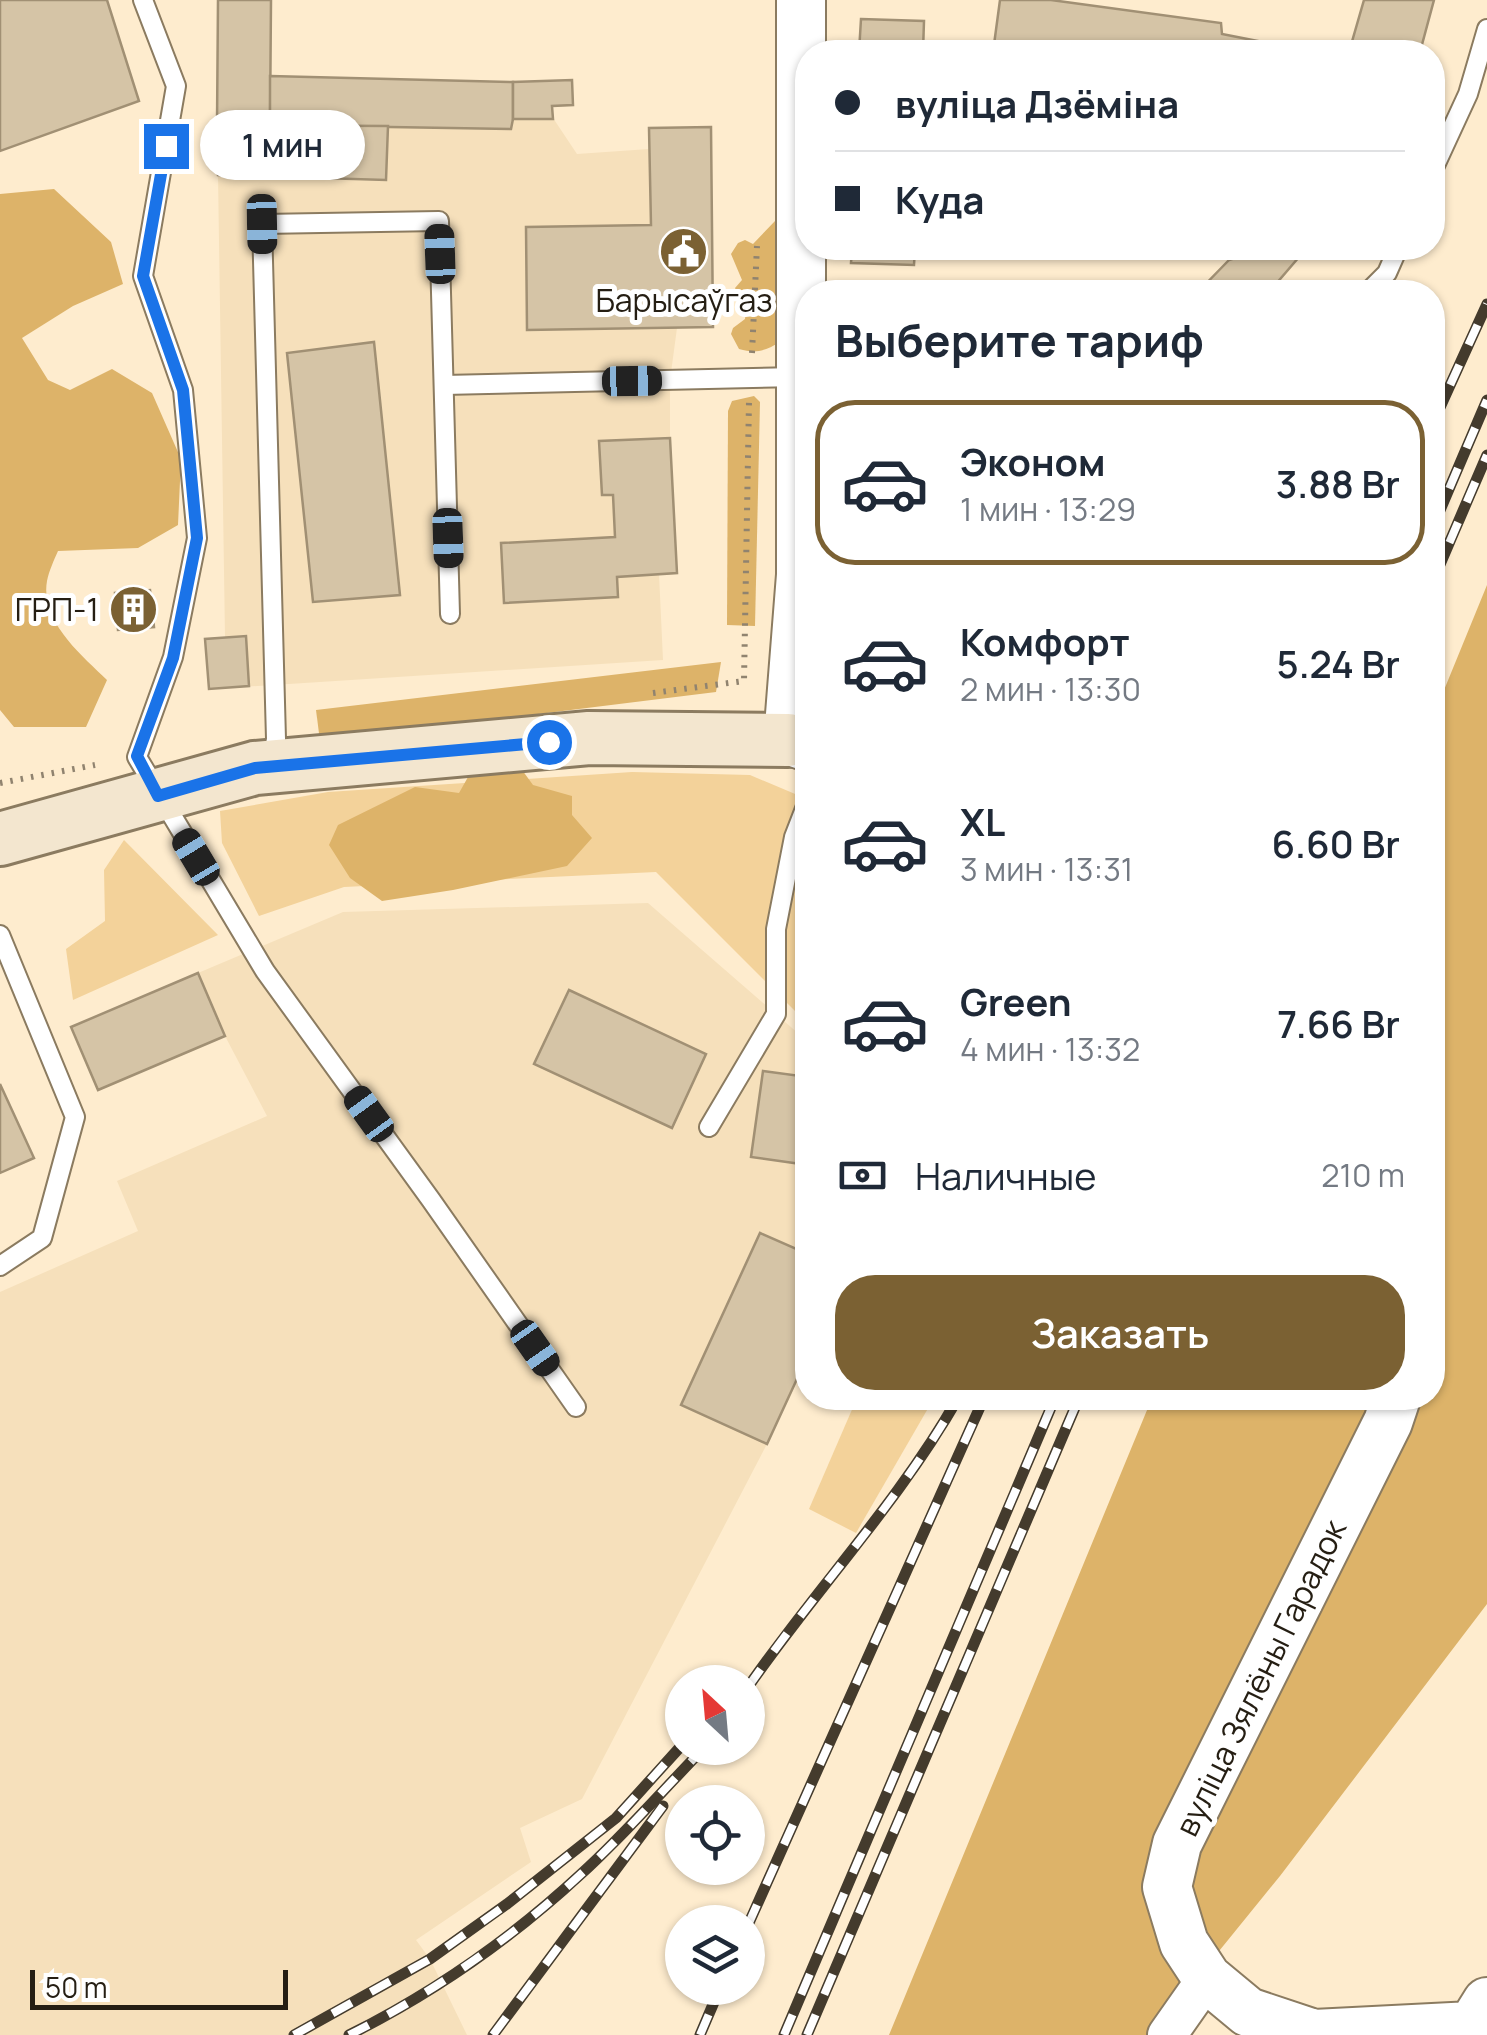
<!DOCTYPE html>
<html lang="ru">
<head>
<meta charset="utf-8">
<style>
	body { margin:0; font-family:Manrope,sans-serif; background:#f6f6f7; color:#1f2937; height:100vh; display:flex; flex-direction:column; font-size:38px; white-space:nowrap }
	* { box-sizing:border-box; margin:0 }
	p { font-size:32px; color:#747a83 }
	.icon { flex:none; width:55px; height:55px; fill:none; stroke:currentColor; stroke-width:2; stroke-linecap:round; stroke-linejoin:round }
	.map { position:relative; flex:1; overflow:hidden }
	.drawer { position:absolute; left:795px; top:280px; width:650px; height:1130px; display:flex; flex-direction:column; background:#fff; border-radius:40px; box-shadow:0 2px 8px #0004 }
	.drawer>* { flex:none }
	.hud { position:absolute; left:795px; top:40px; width:650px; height:220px; border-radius:40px; box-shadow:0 2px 8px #0004; display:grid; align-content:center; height:220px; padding:0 40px; background:#fff }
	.needle { width:65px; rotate:334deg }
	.controls { position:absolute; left:665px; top:1665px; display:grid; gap:20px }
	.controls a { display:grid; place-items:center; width:100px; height:100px; border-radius:50%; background:#fff; box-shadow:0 2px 8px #0004; font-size:50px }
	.scale { position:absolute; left:30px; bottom:25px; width:258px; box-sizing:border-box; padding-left:10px; border:5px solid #251e13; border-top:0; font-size:28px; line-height:35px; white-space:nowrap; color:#251e13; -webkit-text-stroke:8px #fff; paint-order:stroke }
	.end { position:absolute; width:45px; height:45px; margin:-22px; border:12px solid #1a73e8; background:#fff; box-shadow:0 0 0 5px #fff }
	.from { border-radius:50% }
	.bubble { position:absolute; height:70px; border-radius:35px; background:#fff; box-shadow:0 2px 8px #0004; font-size:32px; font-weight:600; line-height:70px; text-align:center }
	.car { position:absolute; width:30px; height:60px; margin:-30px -15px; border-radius:12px; box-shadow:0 0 8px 2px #0007; background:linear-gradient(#222 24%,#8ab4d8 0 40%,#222 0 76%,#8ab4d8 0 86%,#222 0) }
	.hud b { display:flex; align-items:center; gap:35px; height:95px; font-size:38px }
	.hud b+b { border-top:2px solid #e0e1e3 }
	.hud i { width:25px; height:25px; background:#1f2937 }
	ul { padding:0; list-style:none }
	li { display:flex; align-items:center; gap:30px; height:165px; margin:0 20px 15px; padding:0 20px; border:5px solid transparent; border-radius:40px }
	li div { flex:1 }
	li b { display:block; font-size:38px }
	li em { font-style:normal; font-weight:600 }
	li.on { border-color:#7b6133 }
	li>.icon { width:90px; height:90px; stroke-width:1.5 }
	h2 { padding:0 40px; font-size:45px; line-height:120px }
	.pay { display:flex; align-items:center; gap:25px; height:110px; padding:0 40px; font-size:38px }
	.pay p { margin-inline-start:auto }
	.button { display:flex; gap:20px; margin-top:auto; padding:20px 40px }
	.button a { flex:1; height:115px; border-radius:40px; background:#7b6133; color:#fff; font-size:40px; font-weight:600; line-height:115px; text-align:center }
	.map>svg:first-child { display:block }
</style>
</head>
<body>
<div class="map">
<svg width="1487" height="2035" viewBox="0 0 1487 2035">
	<rect width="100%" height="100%" fill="#feecce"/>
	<g fill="#f6e0bb">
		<path d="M572,80L573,105L553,106V118L577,154L649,149V128L711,127L713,327L677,328L670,380V437L677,573L659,574L663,660L209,689L205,639L225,637L218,175L386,180L388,126L511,129L513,82Z"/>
		<path d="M648,903L807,1041V1355L767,1444L582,1799L520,1828L531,1862L416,1940L430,1959L467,2035H0V1292L138,1231L117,1181L267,1116L225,1036L198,973L343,912Z"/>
	</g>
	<g fill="#f3d29a">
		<path d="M632,772L750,775L807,799V1023L656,872L344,887L259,916L222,843L220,811L328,792Z"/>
		<path d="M124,840L218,935L73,1000L66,949L105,921L104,870Z"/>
		<path d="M857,1398H934L856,1533L809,1509Z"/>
	</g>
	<g fill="#ddb369">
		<path d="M54,189L111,242L123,284L73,306L22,338L48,380L70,390L112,369L152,393L181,459L178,525L138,548L58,551C54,560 49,571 47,581C40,621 81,655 107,680L86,727H14L0,710V194Z"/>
		<path d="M775,221L783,225L780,342C765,351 756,354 739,349L731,334L733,328L745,319L746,310L735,288L742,280L731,254L738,243L745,240L753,244Z"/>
		<path d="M754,396L760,402L755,626L727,625L728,411L732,401Z"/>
		<path d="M1487,585V1604L1280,1876L1151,2035H889L1152,1398H1432L1433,717Z"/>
		<path d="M721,662L716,692L320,741L316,710Z"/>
		<path d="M517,763L533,785L572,796V815L592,838L567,866L453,890L382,901L350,878L329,845L338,825L415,787L459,793L472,770Z"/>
	</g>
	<g fill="#d5c4a6" stroke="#a19074" stroke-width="2.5">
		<path d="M0,0H107L139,101L0,151Z"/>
		<path d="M218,0H271L270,125H217Z"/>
		<path d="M1000,0H1051L1221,23L1222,34L1298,49L1297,52H993Z"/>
		<path d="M1364,0H1434L1420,52H1349Z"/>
		<path d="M861,19L924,21L923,52H859Z"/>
		<path d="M270,76L513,82V119L511,129L270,125Z"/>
		<path d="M572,80L573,105L552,106L553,119H513V82Z"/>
		<path d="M217,125L388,126L386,180L218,175Z"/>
		<path d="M711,127L713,327L527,330L526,227L651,225L649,128Z"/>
		<path d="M852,248H915L914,265L851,263Z"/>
		<path d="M1255,248H1295L1299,257L1269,292H1198L1229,260L1257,251Z"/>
		<path d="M1094,287H1126L1131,292H1027Z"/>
		<path d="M374,342L400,595L313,602L287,353Z"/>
		<path d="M670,438L677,573L617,577L618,597L504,603L501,543L615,537L613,495H602L599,441Z"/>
		<path d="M150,590L154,627L118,630L115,593Z"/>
		<path d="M246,636L249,686L209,689L205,639Z"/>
		<path d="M198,973L225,1036L98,1090L71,1027Z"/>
		<path d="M569,990L706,1054L672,1128L534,1064Z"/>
		<path d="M763,1071L808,1077V1165L751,1157Z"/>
		<path d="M0,1084L34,1158L0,1173Z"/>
		<path d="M760,1233L808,1254V1355L767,1444L681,1405Z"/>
	</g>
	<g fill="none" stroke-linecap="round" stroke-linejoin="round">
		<defs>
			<g id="service">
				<path d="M143,0L176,86L143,276L183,390L197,538L173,657L137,757L265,971L431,1200L576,1407"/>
				<path d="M1432,172L1468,94L1487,29"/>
				<path d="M1368,292L1387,273L1398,248"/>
				<path d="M444,385L798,377"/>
				<path d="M272,762L276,739L262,224L439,221L450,614"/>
				<path d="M0,935L75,1117L42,1238L0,1266"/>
				<path d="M709,1127L776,1014V929L794,837L808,801"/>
			</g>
			<path id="minor" d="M1167,2035L1207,1978"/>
			<g id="tertiary">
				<path d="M801,0V575L788,740L808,747"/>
				<path d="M1396,1398L1388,1422L1177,1844L1167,1887L1184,1943L1207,1978L1248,2012L1314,2034L1472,2026L1487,2002"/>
			</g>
			<path id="secondary" d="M0,839L255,768L589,738L788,740"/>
		</defs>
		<use href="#service" stroke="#8b7b60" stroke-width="22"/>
		<use href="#minor" stroke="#8b7b60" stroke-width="42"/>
		<use href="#tertiary" stroke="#8b7b60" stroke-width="52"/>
		<use href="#secondary" stroke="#8b7b60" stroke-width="58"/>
		<g stroke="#90836f" stroke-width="6" stroke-dasharray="2.5 8" stroke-linecap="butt">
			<path d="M752,353L757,246"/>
			<path d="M653,693L744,681L749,401"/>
			<path d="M0,783L95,765"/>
		</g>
		<use href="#service" stroke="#fff" stroke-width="18"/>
		<use href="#minor" stroke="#fff" stroke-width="38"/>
		<use href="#tertiary" stroke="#fff" stroke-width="48"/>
		<use href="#secondary" stroke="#f3e6cf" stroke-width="52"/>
		<defs>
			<g id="rail">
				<path d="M1432,425L1487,304"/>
				<path d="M1432,529L1487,400"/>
				<path d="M1432,583L1487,455"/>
				<path d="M748,1687C816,1589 899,1502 958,1398"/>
				<path d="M748,1925L984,1398"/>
				<path d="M294,2035L430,1959L507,1904L616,1818L682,1745"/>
				<path d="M349,2035C433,1993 512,1938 581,1874C624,1835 663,1790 704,1748"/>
				<path d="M493,2035L663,1806"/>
				<path d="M700,2035L720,1988"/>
				<path d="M784,2035L1055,1398"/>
				<path d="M807,2035L1079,1398"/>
			</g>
		</defs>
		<use href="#rail" stroke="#443b2d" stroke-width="11"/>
		<use href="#rail" stroke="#fff" stroke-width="8" stroke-dasharray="22" stroke-linecap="butt"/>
	</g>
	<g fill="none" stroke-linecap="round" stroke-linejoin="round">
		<path stroke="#1a73e8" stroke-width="12" d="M166,146L143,276L183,390L197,538L173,658L137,756L158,796L255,768L549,742"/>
	</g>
	<defs>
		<symbol id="civic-disc" viewBox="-11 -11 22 22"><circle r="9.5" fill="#7b6133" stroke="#fff"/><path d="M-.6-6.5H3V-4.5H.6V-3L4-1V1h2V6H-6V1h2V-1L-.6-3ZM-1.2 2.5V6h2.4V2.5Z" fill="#fff"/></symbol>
		<symbol id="building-disc" viewBox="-11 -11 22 22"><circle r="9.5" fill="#7b6133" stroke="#fff"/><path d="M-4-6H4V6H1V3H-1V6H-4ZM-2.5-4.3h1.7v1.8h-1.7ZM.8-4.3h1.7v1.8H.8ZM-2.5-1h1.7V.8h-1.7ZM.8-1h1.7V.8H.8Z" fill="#fff"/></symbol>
	</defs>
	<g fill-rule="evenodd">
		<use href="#civic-disc" x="656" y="224" width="55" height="55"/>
		<use href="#building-disc" x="106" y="582" width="55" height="55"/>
	</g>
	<g text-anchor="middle" stroke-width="10" stroke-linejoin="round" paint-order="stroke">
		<g font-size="32" fill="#251e13" stroke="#fff">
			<text x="684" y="312">Барысаўгаз</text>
			<text x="99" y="621" text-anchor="end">ГРП-1</text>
		</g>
		<g font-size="32" fill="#251e13" stroke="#fff">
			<text transform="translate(1261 1678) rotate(-64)" y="11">вуліца Зялёны Гарадок</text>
		</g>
	</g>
</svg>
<div class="controls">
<a><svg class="needle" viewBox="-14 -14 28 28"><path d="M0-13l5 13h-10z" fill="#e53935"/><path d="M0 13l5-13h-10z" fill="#747a83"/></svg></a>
<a><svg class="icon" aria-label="locate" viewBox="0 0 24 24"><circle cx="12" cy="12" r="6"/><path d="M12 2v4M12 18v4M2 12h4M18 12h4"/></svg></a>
<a><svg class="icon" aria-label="layers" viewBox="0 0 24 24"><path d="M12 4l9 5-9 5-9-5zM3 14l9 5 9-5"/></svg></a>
</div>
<div class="scale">50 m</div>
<i class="end from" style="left:549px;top:742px"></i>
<i class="end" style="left:166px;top:146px"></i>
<div class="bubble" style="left:200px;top:110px;width:165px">1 мин</div>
<i class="car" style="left:262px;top:224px;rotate:179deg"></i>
<i class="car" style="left:440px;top:254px;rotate:358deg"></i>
<i class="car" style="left:632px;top:381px;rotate:89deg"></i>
<i class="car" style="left:448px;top:538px;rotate:178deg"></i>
<i class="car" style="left:196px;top:857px;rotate:329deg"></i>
<i class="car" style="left:369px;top:1114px;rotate:324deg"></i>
<i class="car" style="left:535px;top:1348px;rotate:145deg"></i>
<div class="hud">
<b><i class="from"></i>вуліца Дзёміна</b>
<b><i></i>Куда</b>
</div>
<section class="drawer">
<h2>Выберите тариф</h2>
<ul>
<li class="on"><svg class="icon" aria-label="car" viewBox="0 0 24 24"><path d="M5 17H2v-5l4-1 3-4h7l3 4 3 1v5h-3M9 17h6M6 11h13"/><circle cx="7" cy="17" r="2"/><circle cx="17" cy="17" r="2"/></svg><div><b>Эконом</b><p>1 мин · 13:29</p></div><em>3.88 Br</em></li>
<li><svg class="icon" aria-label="car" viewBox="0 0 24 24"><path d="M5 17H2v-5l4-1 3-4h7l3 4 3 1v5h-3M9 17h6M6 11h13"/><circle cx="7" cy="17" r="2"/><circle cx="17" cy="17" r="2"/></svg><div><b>Комфорт</b><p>2 мин · 13:30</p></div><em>5.24 Br</em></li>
<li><svg class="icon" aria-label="car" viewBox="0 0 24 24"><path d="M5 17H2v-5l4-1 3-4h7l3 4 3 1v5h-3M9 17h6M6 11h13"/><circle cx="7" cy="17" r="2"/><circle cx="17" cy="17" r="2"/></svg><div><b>XL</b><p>3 мин · 13:31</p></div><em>6.60 Br</em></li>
<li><svg class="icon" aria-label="car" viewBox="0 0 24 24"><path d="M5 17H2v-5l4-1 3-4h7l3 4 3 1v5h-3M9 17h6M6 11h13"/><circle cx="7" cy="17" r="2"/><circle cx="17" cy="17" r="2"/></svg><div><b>Green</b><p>4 мин · 13:32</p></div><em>7.66 Br</em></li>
</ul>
<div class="pay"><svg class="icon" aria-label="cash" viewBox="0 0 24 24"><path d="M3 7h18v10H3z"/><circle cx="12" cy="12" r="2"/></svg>Наличные<p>210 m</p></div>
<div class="button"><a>Заказать</a></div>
</section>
</div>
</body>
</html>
